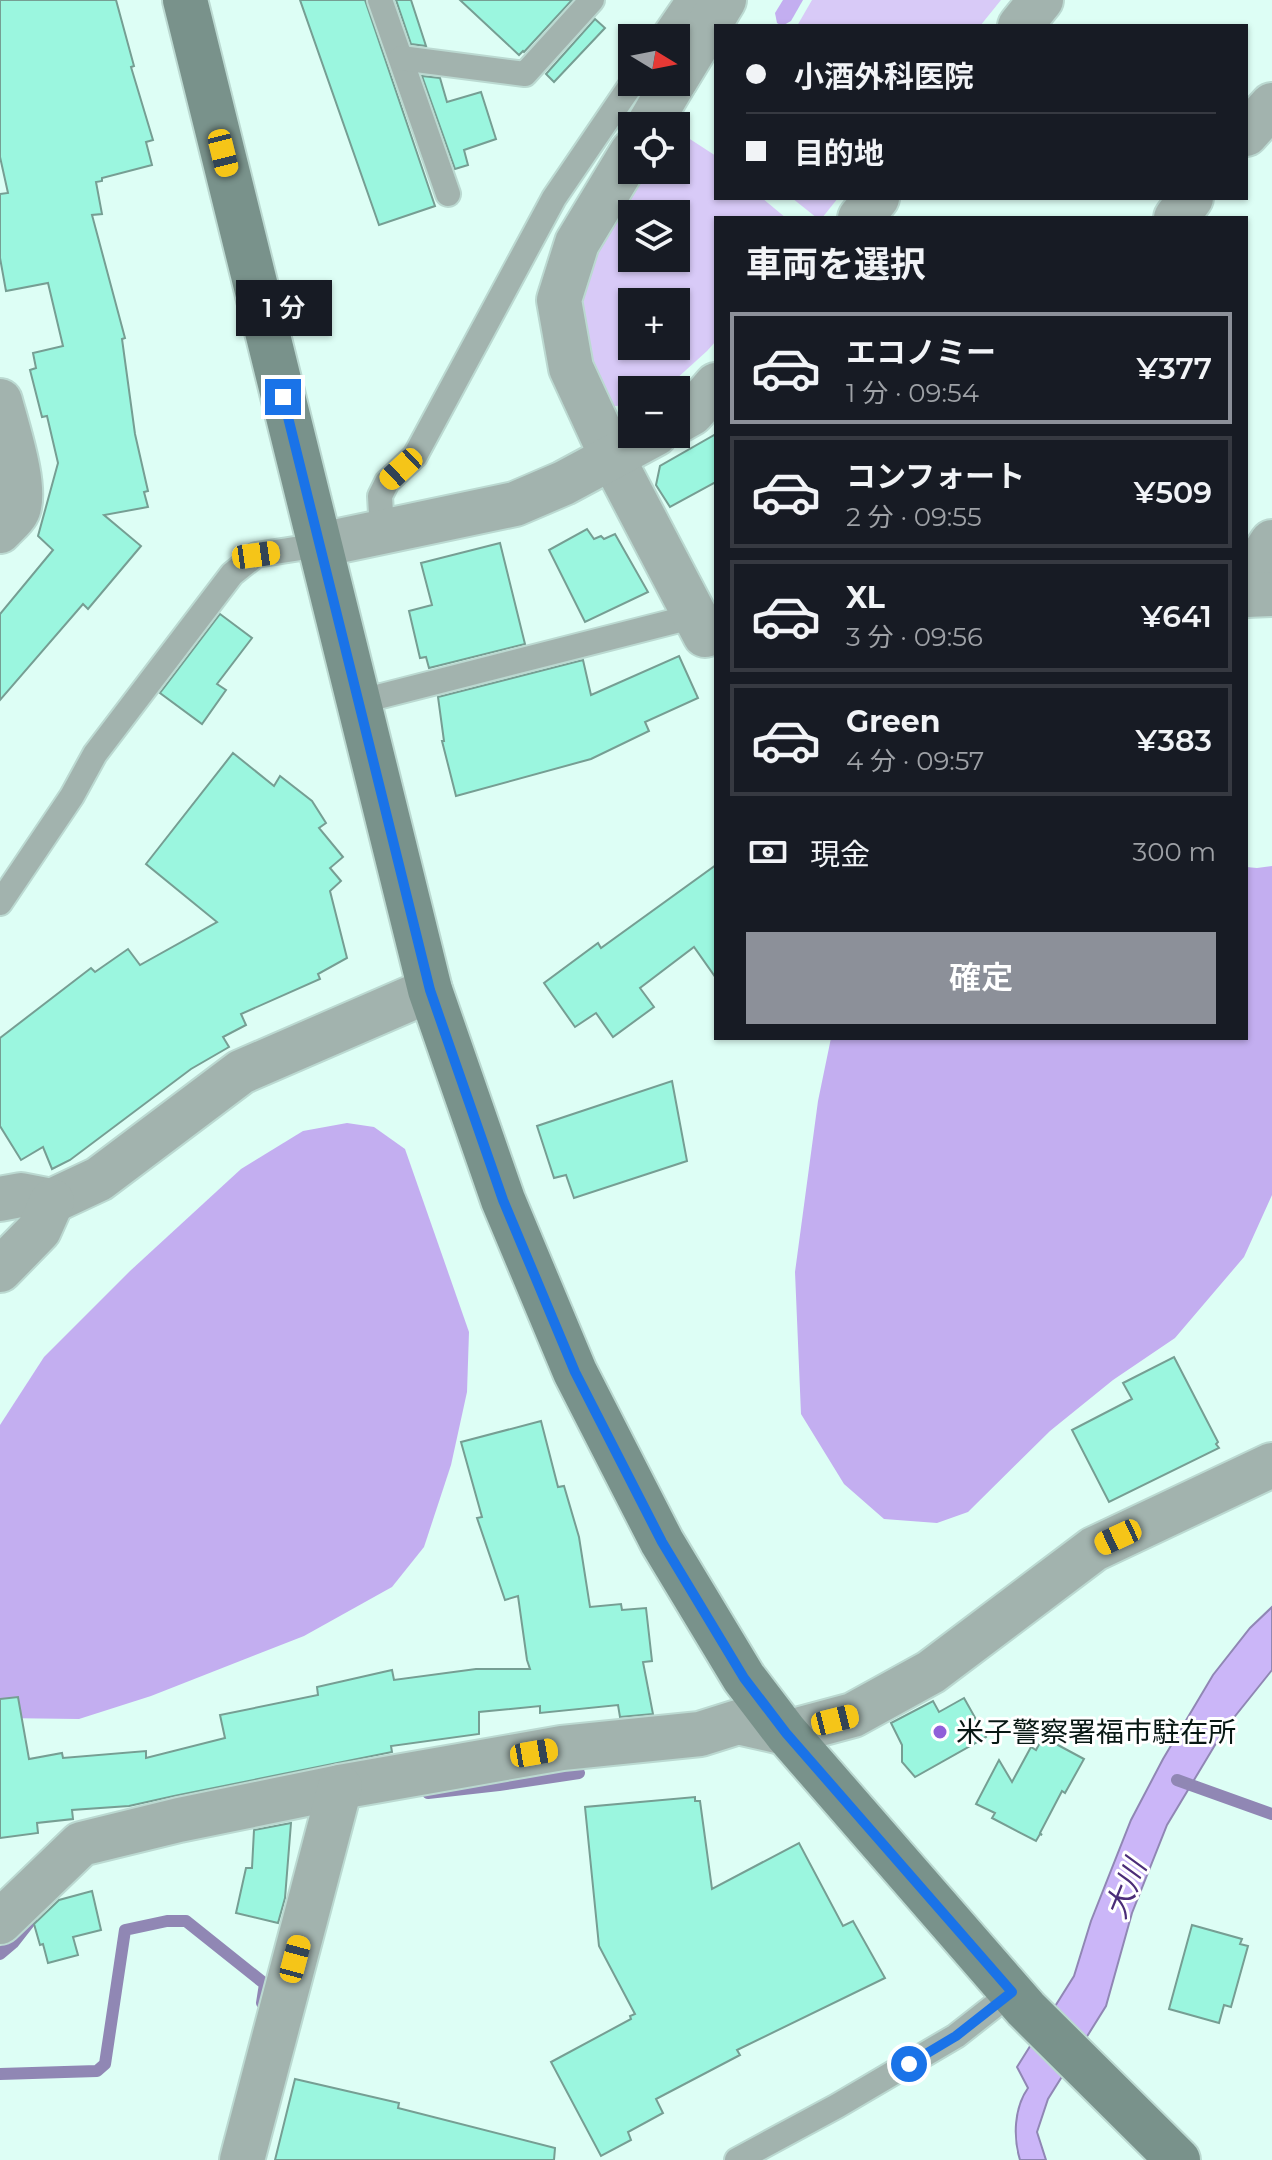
<!DOCTYPE html>
<html lang="ja">
<head>
<meta charset="utf-8">
<style>
	body { margin:0; font-family:Montserrat,"Noto Sans JP",sans-serif; background:#242831; color:#f1f3f6; height:100vh; display:flex; flex-direction:column; font-size:30px; white-space:nowrap }
	* { box-sizing:border-box; margin:0 }
	p { font-size:26px; color:#9ea1a6 }
	.icon { flex:none; width:44px; height:44px; fill:none; stroke:currentColor; stroke-width:2; stroke-linecap:round; stroke-linejoin:round }
	.map { position:relative; flex:1; overflow:hidden }
	.panel { position:absolute; left:714px; top:216px; width:534px; height:824px; display:flex; flex-direction:column; background:#171b24; border-radius:0px; box-shadow:0 2px 6px #0004 }
	.panel>* { flex:none }
	.banner { position:absolute; left:714px; top:24px; width:534px; height:176px; border-radius:0px; box-shadow:0 2px 6px #0004; display:grid; align-content:center; height:176px; padding:0 32px; background:#171b24 }
	.needle { width:52px; rotate:100deg }
	.tools { position:absolute; left:618px; top:24px; display:grid; gap:16px }
	.tools a { display:grid; place-items:center; width:72px; height:72px; border-radius:0px; background:#171b24; box-shadow:0 2px 6px #0004; font-size:40px }
	.end { position:absolute; width:36px; height:36px; margin:-18px; border:10px solid #1a73e8; background:#fff; box-shadow:0 0 0 4px #fff }
	.from { border-radius:50% }
	.bubble { position:absolute; height:56px; border-radius:0px; background:#171b24; box-shadow:0 2px 6px #0004; font-size:26px; font-weight:600; line-height:56px; text-align:center }
	.car { position:absolute; width:24px; height:48px; margin:-24px -12px; border-radius:10px; box-shadow:0 0 6px 2px #0007; background:linear-gradient(#f5c518 24%,#345 0 40%,#f5c518 0 76%,#345 0 86%,#f5c518 0) }
	.banner b { display:flex; align-items:center; gap:28px; height:76px; font-size:30px }
	.banner b+b { border-top:2px solid #363941 }
	.banner i { width:20px; height:20px; background:#f1f3f6 }
	ul { padding:0; list-style:none }
	li { display:flex; align-items:center; gap:24px; height:112px; margin:0 16px 12px; padding:0 16px; border:4px solid #363941; border-radius:0px }
	li div { flex:1 }
	li b { display:block; font-size:30px }
	li em { font-style:normal; font-weight:600 }
	li.current { border-color:#8c9099 }
	li>.icon { width:72px; height:72px; stroke-width:1.5 }
	h2 { padding:0 32px; font-size:36px; line-height:96px }
	.pay { display:flex; align-items:center; gap:20px; height:88px; padding:0 32px; font-size:30px }
	.pay p { margin-inline-start:auto }
	.action { display:flex; gap:16px; margin-top:auto; padding:16px 32px }
	.action a { flex:1; height:92px; border-radius:0px; background:#8c9099; color:#fff; font-size:32px; font-weight:600; line-height:92px; text-align:center }
	.map>svg:first-child { display:block }
</style>
</head>
<body>
<div class="map">
<svg width="1272" height="2160" viewBox="0 0 1272 2160">
	<rect width="100%" height="100%" fill="#ddfef5"/>
	<g fill="#d8caf7" fill-rule="evenodd">
		<path d="M812,0H1001L980,26H797Z"/>
		<path d="M676,130L716,156V198H762L786,218H716V341L707,351L664,390H632V403L611,407L583,349L577,321L586,270L645,170H676ZM632,214H676V258H632ZM632,302H676V346H632Z"/>
		<path d="M792,198H838L822,218H817Z"/>
	</g>
	<g fill="#c3aef0">
		<path d="M783,0H803L791,21L782,26L777,23L775,13Z"/>
		<path d="M1272,866V1195L1244,1257L1175,1338L1113,1380L1050,1431L968,1512L937,1523L884,1519L844,1484L801,1414L795,1272L818,1101L831,1038H1246V867L1257,868Z"/>
		<path d="M347,1123L374,1127L405,1149L469,1332L467,1392L451,1465L424,1547L392,1587L304,1636L151,1696L79,1719L0,1718V1425L44,1357L130,1271L241,1169L303,1131Z"/>
	</g>
	<path fill="#cbb6f8" stroke="#9087b4" stroke-width="2" d="M1272,1607V1670L1224,1730L1167,1825L1132,1913L1106,2006L1048,2099L1037,2132L1046,2160H1020C1013,2137 1014,2108 1028,2088L1017,2067L1074,1976L1091,1921L1131,1820L1163,1759L1213,1675L1250,1628Z"/>
	<g fill="none" stroke-linecap="round" stroke-linejoin="round">
		<g stroke="#9087b4" stroke-width="12">
			<path d="M1177,1780L1272,1814"/>
			<path d="M428,1793L499,1785L579,1773"/>
			<path d="M0,1954L13,1943L31,1920"/>
			<path d="M0,2074L97,2071L105,2064L125,1930L167,1921H186L265,1984L262,2003"/>
		</g>
	</g>
	<g fill="#9bf6df" stroke="#769e93" stroke-width="2">
		<path d="M0,0H116L134,66L131,67L153,140L146,142L152,165L102,178V181L96,182L102,214L92,215L125,338L122,339L135,434L148,491L144,492L148,507L104,515L141,546L88,609L83,604L0,700V614L53,550L38,536L58,463L47,416L42,417L30,370L36,368L33,353L63,346L48,283L6,291L0,258V194L8,193L0,157Z"/>
		<path d="M300,0H365L435,206L379,225Z"/>
		<path d="M396,0H411L426,46L411,44Z"/>
		<path d="M460,0H572L524,52L523,51L519,55Z"/>
		<path d="M595,19L605,28L554,82L546,74Z"/>
		<path d="M422,76L440,78L447,102L481,92L496,139L464,150L468,165L455,169Z"/>
		<path d="M716,434V482L670,507L656,485L660,466Z"/>
		<path d="M587,529L594,539L601,536L604,539L615,534L648,592L585,622L549,550Z"/>
		<path d="M500,543L525,644L429,668L426,657L420,658L409,611L432,605L421,563Z"/>
		<path d="M220,614L252,638L217,684L226,690L202,724L160,693Z"/>
		<path d="M679,656L698,698L645,722L649,731L591,759L456,796L442,741H444L438,697L583,660L591,695Z"/>
		<path d="M233,753L274,786L280,776L312,801L326,823L319,828L343,857L330,868L341,881L330,891L347,958L318,974L320,979L241,1014L246,1025L223,1037L229,1047L191,1069L70,1160L52,1169L43,1147L21,1160L0,1126V1038L91,968L95,972L128,949L140,965L217,922L146,864Z"/>
		<path d="M716,865V978L694,947L640,988L654,1007L613,1037L596,1013L575,1027L544,983L598,943L601,948Z"/>
		<path d="M672,1081L687,1161L574,1198L566,1175L554,1178L537,1126Z"/>
		<path d="M1174,1357L1218,1442L1216,1444L1219,1448L1109,1502L1072,1430L1132,1399L1123,1383Z"/>
		<path d="M541,1421L558,1487L564,1486L579,1537L590,1607L621,1604L622,1610L646,1608L652,1661L643,1662L653,1714L620,1717L618,1705L540,1713V1706L479,1712V1734L391,1746L392,1752L174,1796L129,1806L72,1810L73,1819L37,1823L38,1833L0,1838V1699L18,1697L29,1759L62,1753L63,1758L146,1751V1758L225,1738L220,1715L318,1695L317,1687L392,1670L394,1680L476,1669H530L527,1660L518,1596L505,1600L477,1518L482,1517L461,1442Z"/>
		<path d="M964,1698L986,1737L915,1777L902,1762V1745L891,1723L933,1701L939,1712Z"/>
		<path d="M1043,1737L1084,1759L1065,1793L1062,1791L1040,1833L1042,1835L1040,1834L1036,1841L992,1818L995,1813L976,1804L999,1760L1012,1782L1031,1747L1036,1750Z"/>
		<path d="M695,1797V1801H700L712,1889L799,1843L843,1926L853,1921L885,1978L737,2050L740,2055L656,2099L663,2113L628,2132L631,2140L601,2156L551,2062L631,2019L630,2016L635,2014L599,1946L585,1807Z"/>
		<path d="M291,1823L285,1898L278,1923L236,1913L246,1868H252L254,1830Z"/>
		<path d="M92,1891L101,1930L73,1937L78,1955L48,1963L43,1944L40,1945L34,1924L59,1900Z"/>
		<path d="M1192,1925L1242,1939L1240,1944L1248,1946L1231,2007L1224,2005L1219,2023L1169,2009Z"/>
		<path d="M295,2079L399,2103L398,2108L555,2148L554,2160H275Z"/>
	</g>
	<g fill="none" stroke-linecap="round" stroke-linejoin="round">
		<defs>
			<g id="lane">
				<path d="M380,0L448,194"/>
				<path d="M662,38L688,0"/>
				<path d="M401,58L525,74L592,0"/>
				<path d="M382,531L380,496L387,482L415,456L554,198L633,82"/>
				<path d="M358,702L695,616"/>
				<path d="M0,903L72,796L95,754L232,574L256,555L320,545"/>
				<path d="M737,2160L837,2106L956,2036L1012,1992"/>
			</g>
			<g id="street">
				<path d="M1020,26L1041,0"/>
				<path d="M676,79L724,0"/>
				<path d="M648,126L674,82"/>
				<path d="M1246,134L1272,105"/>
				<path d="M632,152L577,243L559,300L571,368L612,457L705,635L716,631"/>
				<path d="M860,218L877,198"/>
				<path d="M1176,218L1191,198"/>
				<path d="M0,401C6,424 29,493 17,512C13,519 5,525 0,531"/>
				<path d="M676,422L692,413L716,385"/>
				<path d="M320,545L515,504L564,483L655,434"/>
				<path d="M1246,567L1261,559L1272,542"/>
				<path d="M1246,595L1272,594"/>
				<path d="M0,1199L21,1195L52,1201L99,1179L241,1072L430,990"/>
				<path d="M0,1270L39,1230L52,1201"/>
				<path d="M0,1922L81,1844L179,1820L340,1787L562,1748L700,1734L738,1722L786,1733L853,1715L931,1672L1094,1549L1272,1465"/>
				<path d="M242,2160L340,1787"/>
			</g>
			<path id="secondary" d="M185,0L430,990L503,1200L575,1372L662,1542L744,1678L786,1733L1026,2009L1178,2160"/>
		</defs>
		<use href="#lane" stroke="#bbd9d1" stroke-width="28"/>
		<use href="#street" stroke="#bbd9d1" stroke-width="48"/>
		<use href="#secondary" stroke="#bbd9d1" stroke-width="48"/>
		<use href="#lane" stroke="#a2b3ae" stroke-width="24"/>
		<use href="#street" stroke="#a2b3ae" stroke-width="44"/>
		<use href="#secondary" stroke="#79928b" stroke-width="44"/>
	</g>
	<g fill="none" stroke-linecap="round" stroke-linejoin="round">
		<path stroke="#1a73e8" stroke-width="10" d="M283,397L430,990L503,1200L575,1372L662,1542L744,1678L786,1733L1012,1992L956,2036L909,2064"/>
	</g>
	<circle fill="#8f5fd9" stroke="#fff" stroke-width="3" cx="940" cy="1732" r="8"/>
	<g text-anchor="middle" stroke-width="6" stroke-linejoin="round" paint-order="stroke">
		<g font-size="28" fill="#081814" stroke="#fff" text-anchor="start">
			<text x="956" y="1742">米子警察署福市駐在所</text>
		</g>
		<g font-size="30" font-style="italic" fill="#4b2d78" stroke="#fff">
			<text transform="translate(1126 1889) rotate(-68)" y="10">大川</text>
		</g>
	</g>
</svg>
<div class="tools">
<a><svg class="needle" viewBox="-14 -14 28 28"><path d="M0-13l5 13h-10z" fill="#e53935"/><path d="M0 13l5-13h-10z" fill="#9ea1a6"/></svg></a>
<a><svg class="icon" aria-label="locate" viewBox="0 0 24 24"><circle cx="12" cy="12" r="6"/><path d="M12 2v4M12 18v4M2 12h4M18 12h4"/></svg></a>
<a><svg class="icon" aria-label="layers" viewBox="0 0 24 24"><path d="M12 4l9 5-9 5-9-5zM3 14l9 5 9-5"/></svg></a>
<a>+</a>
<a>−</a>
</div>
<i class="end from" style="left:909px;top:2064px"></i>
<i class="end" style="left:283px;top:397px"></i>
<div class="bubble" style="left:236px;top:280px;width:96px">1 分</div>
<i class="car" style="left:223px;top:153px;rotate:166deg"></i>
<i class="car" style="left:401px;top:469px;rotate:227deg"></i>
<i class="car" style="left:256px;top:555px;rotate:82deg"></i>
<i class="car" style="left:1118px;top:1537px;rotate:245deg"></i>
<i class="car" style="left:835px;top:1720px;rotate:76deg"></i>
<i class="car" style="left:534px;top:1753px;rotate:80deg"></i>
<i class="car" style="left:295px;top:1959px;rotate:15deg"></i>
<div class="banner">
<b><i class="from"></i>小酒外科医院</b>
<b><i></i>目的地</b>
</div>
<section class="panel">
<h2>車両を選択</h2>
<ul>
<li class="current"><svg class="icon" aria-label="car" viewBox="0 0 24 24"><path d="M5 17H2v-5l4-1 3-4h7l3 4 3 1v5h-3M9 17h6M6 11h13"/><circle cx="7" cy="17" r="2"/><circle cx="17" cy="17" r="2"/></svg><div><b>エコノミー</b><p>1 分 · 09:54</p></div><em>¥377</em></li>
<li><svg class="icon" aria-label="car" viewBox="0 0 24 24"><path d="M5 17H2v-5l4-1 3-4h7l3 4 3 1v5h-3M9 17h6M6 11h13"/><circle cx="7" cy="17" r="2"/><circle cx="17" cy="17" r="2"/></svg><div><b>コンフォート</b><p>2 分 · 09:55</p></div><em>¥509</em></li>
<li><svg class="icon" aria-label="car" viewBox="0 0 24 24"><path d="M5 17H2v-5l4-1 3-4h7l3 4 3 1v5h-3M9 17h6M6 11h13"/><circle cx="7" cy="17" r="2"/><circle cx="17" cy="17" r="2"/></svg><div><b>XL</b><p>3 分 · 09:56</p></div><em>¥641</em></li>
<li><svg class="icon" aria-label="car" viewBox="0 0 24 24"><path d="M5 17H2v-5l4-1 3-4h7l3 4 3 1v5h-3M9 17h6M6 11h13"/><circle cx="7" cy="17" r="2"/><circle cx="17" cy="17" r="2"/></svg><div><b>Green</b><p>4 分 · 09:57</p></div><em>¥383</em></li>
</ul>
<div class="pay"><svg class="icon" aria-label="cash" viewBox="0 0 24 24"><path d="M3 7h18v10H3z"/><circle cx="12" cy="12" r="2"/></svg>現金<p>300 m</p></div>
<div class="action"><a>確定</a></div>
</section>
</div>
</body>
</html>
